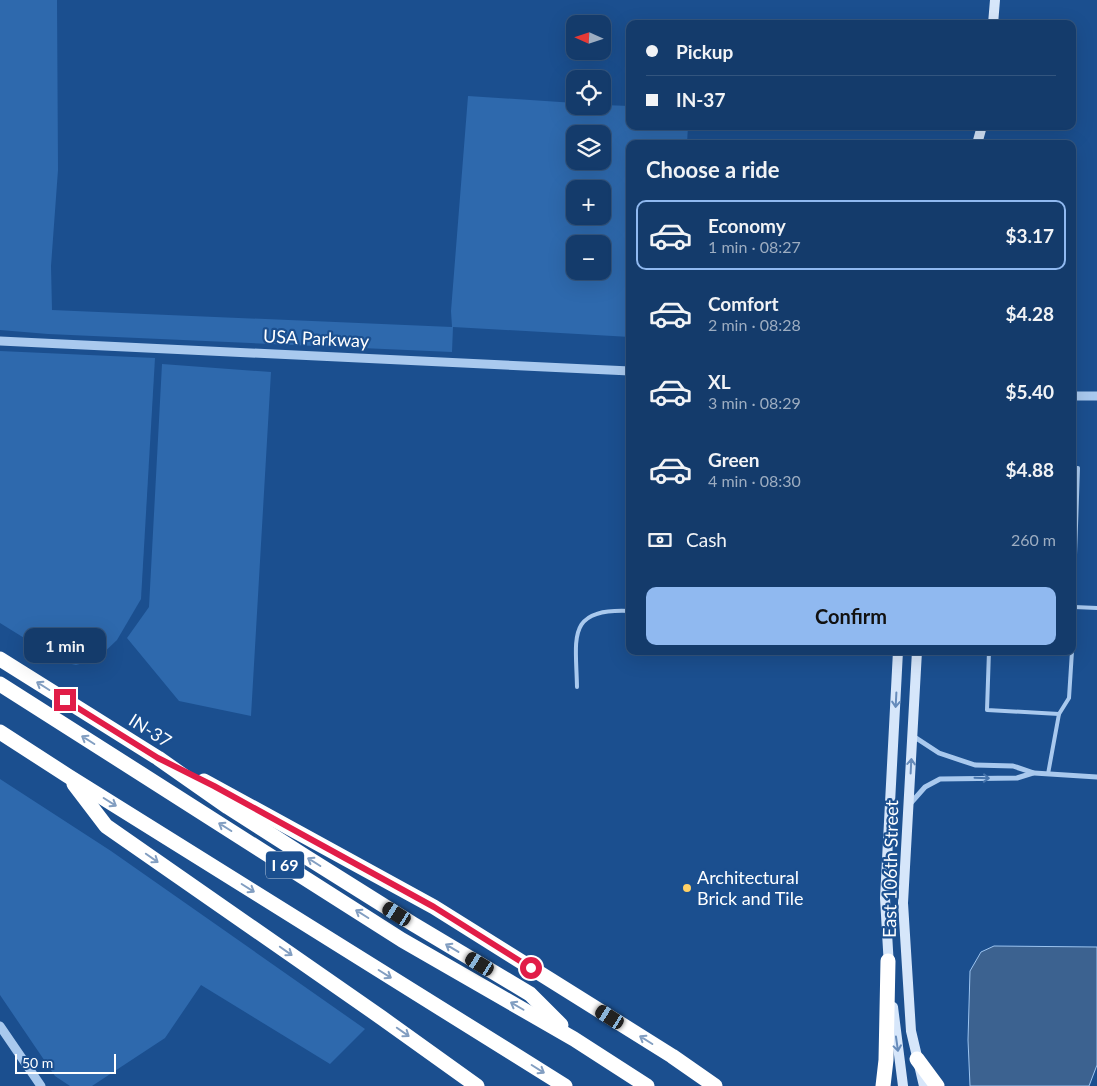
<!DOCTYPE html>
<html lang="en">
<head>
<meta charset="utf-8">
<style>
	body { margin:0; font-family:Lato,sans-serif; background:#1d4271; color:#f1f3f6; height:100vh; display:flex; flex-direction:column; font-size:19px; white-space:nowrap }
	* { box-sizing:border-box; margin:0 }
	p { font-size:16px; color:#9dadc1 }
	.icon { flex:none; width:28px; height:28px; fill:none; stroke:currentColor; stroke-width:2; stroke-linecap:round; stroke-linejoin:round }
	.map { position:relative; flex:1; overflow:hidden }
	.sheet { position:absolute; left:626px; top:140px; width:450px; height:515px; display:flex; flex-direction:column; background:#143b6b; border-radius:10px; box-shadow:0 5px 20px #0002,0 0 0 1px #33557e }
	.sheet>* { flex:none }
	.hud { position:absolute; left:626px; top:20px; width:450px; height:110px; border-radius:10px; box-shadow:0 5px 20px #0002,0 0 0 1px #33557e; display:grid; align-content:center; height:110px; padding:0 20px; background:#143b6b }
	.needle { width:32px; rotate:273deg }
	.buttons { position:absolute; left:566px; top:15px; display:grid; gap:10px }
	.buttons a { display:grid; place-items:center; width:45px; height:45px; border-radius:10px; background:#143b6b; box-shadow:0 5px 20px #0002,0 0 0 1px #33557e; font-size:25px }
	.scale { position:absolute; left:15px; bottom:12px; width:101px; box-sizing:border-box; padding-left:5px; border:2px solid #fff; border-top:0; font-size:14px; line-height:18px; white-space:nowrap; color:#fff; -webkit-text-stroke:4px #1b4f8f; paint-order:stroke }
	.end { position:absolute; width:22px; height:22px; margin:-11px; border:6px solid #e11d48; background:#fff; box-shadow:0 0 0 2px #fff }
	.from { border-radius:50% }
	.bubble { position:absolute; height:35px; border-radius:10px; background:#143b6b; box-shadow:0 5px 20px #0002,0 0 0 1px #33557e; font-size:16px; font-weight:700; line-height:35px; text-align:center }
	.car { position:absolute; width:15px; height:30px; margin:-15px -8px; border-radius:6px; box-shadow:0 0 4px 1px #0007; background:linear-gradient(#222 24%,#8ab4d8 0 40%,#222 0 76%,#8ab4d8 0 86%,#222 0) }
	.hud b { display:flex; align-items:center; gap:18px; height:48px; font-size:19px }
	.hud b+b { border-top:1px solid #33557e }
	.hud i { width:12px; height:12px; background:#f1f3f6 }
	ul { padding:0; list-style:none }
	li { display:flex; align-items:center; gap:15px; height:70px; margin:0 10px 8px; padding:0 10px; border:2px solid transparent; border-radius:10px }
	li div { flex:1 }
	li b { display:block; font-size:19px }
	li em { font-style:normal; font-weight:700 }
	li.current { border-color:#90b9f0 }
	li>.icon { width:45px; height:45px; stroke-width:1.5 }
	h2 { padding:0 20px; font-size:22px; line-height:60px }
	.pay { display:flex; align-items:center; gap:12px; height:55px; padding:0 20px; font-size:19px }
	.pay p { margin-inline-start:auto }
	.cta { display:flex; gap:10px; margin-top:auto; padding:10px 20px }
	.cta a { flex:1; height:58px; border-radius:10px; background:#90b9f0; color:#111; font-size:20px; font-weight:700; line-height:58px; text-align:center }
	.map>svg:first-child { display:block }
</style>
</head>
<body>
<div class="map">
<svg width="1097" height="1086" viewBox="0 0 1097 1086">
	<rect width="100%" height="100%" fill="#1b4f8f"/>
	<g fill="#2e69ad" fill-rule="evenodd">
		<path d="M0,0H57L58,170L51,266L52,310L452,327L451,311L468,96L575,103V106H602L603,105L630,106V126H688L687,144H630V337L453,327L452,352L48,334L0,330ZM575,134H602V161H575ZM575,189H602V216H575ZM575,244H602V271H575Z"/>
		<path d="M0,351L155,358L141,599L117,640L97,659L76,665L63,662L0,623Z"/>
		<path d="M162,364L271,372L251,716L179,701L127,638L149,607Z"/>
		<path d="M0,779L111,851L365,1029L330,1064L201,985L165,1038L92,1086H70L55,1076L0,995Z"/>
	</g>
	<path fill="#3c6290" stroke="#9cc4f0" d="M994,946L1097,947V1065L1089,1086H970L968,1040L970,971L981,952Z"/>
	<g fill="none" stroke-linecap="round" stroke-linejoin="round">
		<g stroke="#a9c9ee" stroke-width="4">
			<path d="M1072,468H1078L1072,641"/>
			<path d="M1074,607L1097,608"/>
			<path d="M989,651L987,710L1059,714"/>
			<path d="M577,687C576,637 566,608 630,611"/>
			<path d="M1048,774L1059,714L1069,698L1072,651"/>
		</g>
		<g stroke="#a9c9ee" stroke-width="5">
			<path d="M913,736L939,753L975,765L1013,766L1034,773L1097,777"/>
			<path d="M910,804L925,787L940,779L1017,778L1033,773"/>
		</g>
		<g stroke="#a9c9ee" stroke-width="9">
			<path d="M0,341L630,371"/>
			<path d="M1072,396H1097"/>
			<path d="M0,1026L41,1086"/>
		</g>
		<g stroke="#d6e6fa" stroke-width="10">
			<path d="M993,24L995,0"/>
			<path d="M977,144L982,126"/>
			<path d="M917,651L903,903L911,1031L924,1086"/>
			<path d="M889,967L885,898L898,651"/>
			<path d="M893,1007L903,1086"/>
		</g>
		<g stroke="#fff" stroke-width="15">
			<path d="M0,659L158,758L228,807L303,855L413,924L530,994L561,1025"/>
			<path d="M0,684L402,940L574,1039L647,1086"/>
			<path d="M0,732L68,776L565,1086"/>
			<path d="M204,781L434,907L672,1056L715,1086"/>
			<path d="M74,784L106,826L382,1018L477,1086"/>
			<path d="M917,1059L937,1086"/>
			<path d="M883,1086L886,1060L888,961"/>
		</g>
	</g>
	<defs><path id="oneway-shaft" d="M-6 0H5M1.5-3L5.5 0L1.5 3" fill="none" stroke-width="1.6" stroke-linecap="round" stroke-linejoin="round" transform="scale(1.25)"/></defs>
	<g stroke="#829ec1">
		<use href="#oneway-shaft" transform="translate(43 686) rotate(-148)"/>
		<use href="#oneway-shaft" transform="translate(88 740) rotate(-148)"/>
		<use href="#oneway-shaft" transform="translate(110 802) rotate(32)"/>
		<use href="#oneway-shaft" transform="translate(225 827) rotate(-148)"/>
		<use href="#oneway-shaft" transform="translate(152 858) rotate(35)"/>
		<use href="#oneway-shaft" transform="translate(314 862) rotate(-148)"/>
		<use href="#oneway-shaft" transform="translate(248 888) rotate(32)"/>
		<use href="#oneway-shaft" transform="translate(362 914) rotate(-148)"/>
		<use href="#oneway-shaft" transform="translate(452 948) rotate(-149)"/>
		<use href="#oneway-shaft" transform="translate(286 951) rotate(35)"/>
		<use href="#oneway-shaft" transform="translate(385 974) rotate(32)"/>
		<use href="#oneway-shaft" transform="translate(517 1006) rotate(-150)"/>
		<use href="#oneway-shaft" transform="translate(403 1032) rotate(35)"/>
		<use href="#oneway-shaft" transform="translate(646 1040) rotate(-148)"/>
		<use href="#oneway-shaft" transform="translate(538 1069) rotate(32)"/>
	</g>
	<g stroke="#668bba">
		<use href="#oneway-shaft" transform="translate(896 700) rotate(93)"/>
		<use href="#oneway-shaft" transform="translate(911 766) rotate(-87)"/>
		<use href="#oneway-shaft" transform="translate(897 1044) rotate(82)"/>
	</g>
	<use stroke="#4674ac" href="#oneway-shaft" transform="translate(982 778) rotate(2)"/>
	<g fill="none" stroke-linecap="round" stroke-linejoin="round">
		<path stroke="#e11d48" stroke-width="6" d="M65,700L158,758L214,786L434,907L531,968"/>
	</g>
	<circle fill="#ffd166" stroke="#1b4f8f" stroke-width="2" cx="687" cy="888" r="5"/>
	<g text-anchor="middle" stroke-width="4.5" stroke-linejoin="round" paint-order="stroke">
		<rect fill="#1b4f8f" stroke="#bbcadd" stroke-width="1" x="266" y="851.5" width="38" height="27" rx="4"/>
		<g font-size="16" font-weight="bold" fill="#fff">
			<text x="285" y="871">I 69</text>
		</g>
		<g font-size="18" fill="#fff" stroke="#1b4f8f">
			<text transform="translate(316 339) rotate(3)" y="6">USA Parkway</text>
			<text transform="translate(150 731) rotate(32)" y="6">IN-37</text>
			<text transform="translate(891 869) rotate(-89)" y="6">East 106th Street</text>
		</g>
		<g font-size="18" fill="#fff" stroke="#1b4f8f" text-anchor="start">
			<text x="697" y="884">Architectural<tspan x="697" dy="21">Brick and Tile</tspan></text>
		</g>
	</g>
</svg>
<div class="buttons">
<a><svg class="needle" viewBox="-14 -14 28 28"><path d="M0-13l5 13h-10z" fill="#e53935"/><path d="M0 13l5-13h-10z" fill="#9dadc1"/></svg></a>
<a><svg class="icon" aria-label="locate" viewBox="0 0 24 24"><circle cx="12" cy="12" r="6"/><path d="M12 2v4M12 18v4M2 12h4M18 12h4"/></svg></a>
<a><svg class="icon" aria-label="layers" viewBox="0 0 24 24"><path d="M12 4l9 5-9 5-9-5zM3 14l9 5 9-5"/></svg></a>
<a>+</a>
<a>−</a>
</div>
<div class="scale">50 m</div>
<i class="end from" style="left:531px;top:968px"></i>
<i class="end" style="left:65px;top:700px"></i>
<div class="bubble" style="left:24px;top:628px;width:82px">1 min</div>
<i class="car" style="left:397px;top:914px;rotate:302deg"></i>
<i class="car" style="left:480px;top:964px;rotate:301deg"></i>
<i class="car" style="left:610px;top:1017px;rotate:302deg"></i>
<div class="hud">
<b><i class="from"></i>Pickup</b>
<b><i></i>IN-37</b>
</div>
<section class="sheet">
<h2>Choose a ride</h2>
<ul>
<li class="current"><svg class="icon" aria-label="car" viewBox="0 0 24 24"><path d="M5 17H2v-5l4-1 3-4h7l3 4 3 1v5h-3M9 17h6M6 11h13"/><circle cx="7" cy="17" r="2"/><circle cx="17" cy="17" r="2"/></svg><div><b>Economy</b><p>1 min · 08:27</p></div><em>$3.17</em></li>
<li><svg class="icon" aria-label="car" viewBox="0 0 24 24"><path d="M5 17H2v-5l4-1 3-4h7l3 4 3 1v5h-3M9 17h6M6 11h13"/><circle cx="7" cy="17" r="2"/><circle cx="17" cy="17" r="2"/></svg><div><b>Comfort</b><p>2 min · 08:28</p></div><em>$4.28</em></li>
<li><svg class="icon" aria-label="car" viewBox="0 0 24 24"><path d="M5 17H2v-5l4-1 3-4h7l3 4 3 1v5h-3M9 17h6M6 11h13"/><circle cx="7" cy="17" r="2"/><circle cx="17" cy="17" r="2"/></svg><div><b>XL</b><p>3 min · 08:29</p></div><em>$5.40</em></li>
<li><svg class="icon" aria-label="car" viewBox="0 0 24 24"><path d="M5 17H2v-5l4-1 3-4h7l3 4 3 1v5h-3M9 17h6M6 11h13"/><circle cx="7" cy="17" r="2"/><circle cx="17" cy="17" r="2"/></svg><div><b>Green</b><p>4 min · 08:30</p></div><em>$4.88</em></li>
</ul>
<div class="pay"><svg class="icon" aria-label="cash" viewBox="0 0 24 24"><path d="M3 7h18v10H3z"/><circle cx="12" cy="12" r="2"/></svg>Cash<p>260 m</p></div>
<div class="cta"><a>Confirm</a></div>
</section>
</div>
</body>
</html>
